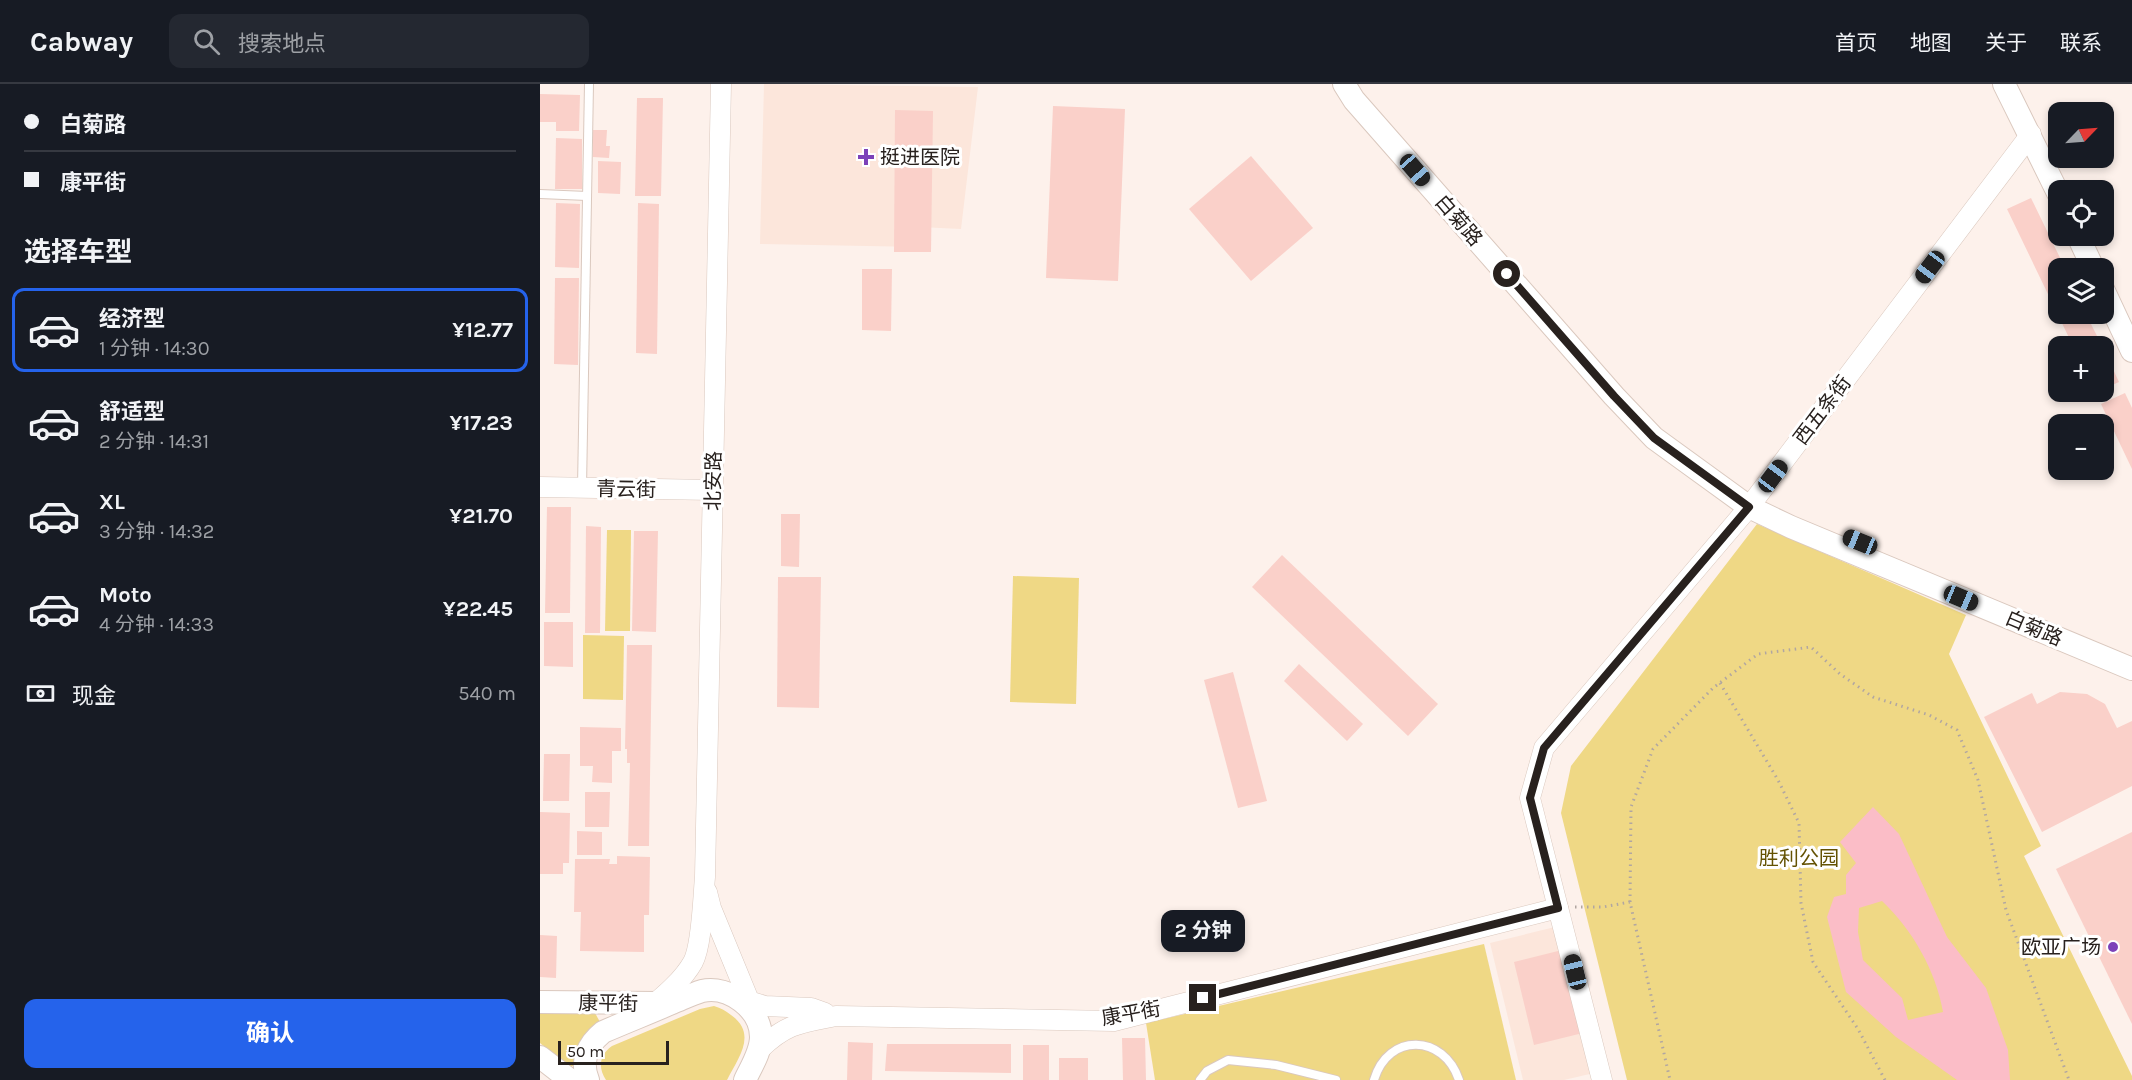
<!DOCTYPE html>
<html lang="zh">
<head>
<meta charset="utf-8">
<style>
	body { margin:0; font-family:Karla,"Noto Sans SC",sans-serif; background:#242831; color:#f1f3f6; height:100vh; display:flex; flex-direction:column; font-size:22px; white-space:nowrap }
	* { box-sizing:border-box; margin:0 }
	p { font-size:20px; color:#9ea1a6 }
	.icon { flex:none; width:33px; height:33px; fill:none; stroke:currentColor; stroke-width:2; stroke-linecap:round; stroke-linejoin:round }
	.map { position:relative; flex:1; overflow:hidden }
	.details { display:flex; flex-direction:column; background:#171b24; width:540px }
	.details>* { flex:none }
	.hud { display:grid; align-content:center; height:132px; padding:0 24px; background:#171b24 }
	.needle { width:39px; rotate:65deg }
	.controls { position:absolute; left:1508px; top:18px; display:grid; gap:12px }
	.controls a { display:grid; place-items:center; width:66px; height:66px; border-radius:12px; background:#171b24; box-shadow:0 3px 9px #0003; font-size:30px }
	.scale { position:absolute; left:18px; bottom:15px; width:111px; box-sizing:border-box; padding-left:6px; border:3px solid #28211e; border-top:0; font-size:16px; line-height:21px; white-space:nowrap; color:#28211e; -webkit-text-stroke:4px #fff; paint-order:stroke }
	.end { position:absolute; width:27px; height:27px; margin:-14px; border:8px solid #28211e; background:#fff; box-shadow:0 0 0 3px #fff }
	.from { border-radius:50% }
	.bubble { position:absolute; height:42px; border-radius:12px; background:#171b24; box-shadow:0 3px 9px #0003; font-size:20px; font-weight:700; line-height:42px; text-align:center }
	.car { position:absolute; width:18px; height:36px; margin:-18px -9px; border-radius:8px; box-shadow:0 0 4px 2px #0007; background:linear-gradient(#222 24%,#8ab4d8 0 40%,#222 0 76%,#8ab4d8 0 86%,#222 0) }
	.hud b { display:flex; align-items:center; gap:21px; height:57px; font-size:22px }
	.hud b+b { border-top:2px solid #363941 }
	.hud i { width:15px; height:15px; background:#f1f3f6 }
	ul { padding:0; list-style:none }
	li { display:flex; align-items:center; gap:18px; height:84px; margin:0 12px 9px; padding:0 12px; border:3px solid transparent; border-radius:12px }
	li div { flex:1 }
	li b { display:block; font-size:22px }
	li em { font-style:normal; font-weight:700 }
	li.active { border-color:#2563eb }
	li>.icon { width:54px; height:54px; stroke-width:1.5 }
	h2 { padding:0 24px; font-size:27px; line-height:72px }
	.pay { display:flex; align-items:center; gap:15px; height:66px; padding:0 24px; font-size:22px }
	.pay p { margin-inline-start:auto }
	.cta { display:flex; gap:12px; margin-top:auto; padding:12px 24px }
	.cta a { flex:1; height:69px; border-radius:12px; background:#2563eb; color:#fff; font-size:24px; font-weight:700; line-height:69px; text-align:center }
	header { display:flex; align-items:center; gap:36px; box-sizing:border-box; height:84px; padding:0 30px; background:#171b24; border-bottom:2px solid #363941 }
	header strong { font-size:28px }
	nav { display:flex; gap:33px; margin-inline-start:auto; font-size:21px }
	.search { width:420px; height:54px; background:#242831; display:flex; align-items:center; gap:15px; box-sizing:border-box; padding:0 21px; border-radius:12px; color:#9ea1a6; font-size:22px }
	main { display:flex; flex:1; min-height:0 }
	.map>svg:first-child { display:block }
</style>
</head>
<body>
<header>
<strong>Cabway</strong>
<div class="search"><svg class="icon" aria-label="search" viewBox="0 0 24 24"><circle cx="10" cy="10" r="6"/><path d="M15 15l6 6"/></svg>搜索地点</div>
<nav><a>首页</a><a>地图</a><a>关于</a><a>联系</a></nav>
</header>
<main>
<section class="details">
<div class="hud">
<b><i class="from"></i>白菊路</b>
<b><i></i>康平街</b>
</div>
<h2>选择车型</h2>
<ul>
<li class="active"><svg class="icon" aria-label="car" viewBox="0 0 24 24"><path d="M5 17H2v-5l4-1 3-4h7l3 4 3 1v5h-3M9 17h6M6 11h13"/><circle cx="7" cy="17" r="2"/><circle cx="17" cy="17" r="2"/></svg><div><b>经济型</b><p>1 分钟 · 14:30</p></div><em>¥12.77</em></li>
<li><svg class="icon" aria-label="car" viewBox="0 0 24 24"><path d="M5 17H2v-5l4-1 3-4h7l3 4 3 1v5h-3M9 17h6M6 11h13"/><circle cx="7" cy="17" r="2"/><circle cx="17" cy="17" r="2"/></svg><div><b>舒适型</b><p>2 分钟 · 14:31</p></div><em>¥17.23</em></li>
<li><svg class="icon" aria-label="car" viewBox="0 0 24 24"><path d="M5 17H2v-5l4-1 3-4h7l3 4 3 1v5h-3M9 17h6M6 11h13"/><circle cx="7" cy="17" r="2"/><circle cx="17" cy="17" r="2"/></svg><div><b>XL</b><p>3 分钟 · 14:32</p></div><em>¥21.70</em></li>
<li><svg class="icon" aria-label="car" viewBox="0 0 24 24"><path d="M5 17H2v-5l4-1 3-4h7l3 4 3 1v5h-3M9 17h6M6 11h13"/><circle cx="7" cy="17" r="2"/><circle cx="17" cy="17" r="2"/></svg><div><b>Moto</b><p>4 分钟 · 14:33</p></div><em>¥22.45</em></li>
</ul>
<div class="pay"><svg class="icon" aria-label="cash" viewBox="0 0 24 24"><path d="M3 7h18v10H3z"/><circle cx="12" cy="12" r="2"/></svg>现金<p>540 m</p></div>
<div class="cta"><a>确认</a></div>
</section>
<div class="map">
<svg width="1592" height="996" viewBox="0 0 1592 996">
	<rect width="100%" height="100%" fill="#fdf1eb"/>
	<g fill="#fce6db">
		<path d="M224,0L438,3L421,145L379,143V163L220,160Z"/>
		<path d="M1019,842L1054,989L1024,996H983L950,859Z"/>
	</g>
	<g fill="#efd885">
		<path d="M1217,440L1426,531L1409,570L1501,762L1484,772L1592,992V996H1087L1021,729L1031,682Z"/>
		<path d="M67,446H91L90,547H65Z"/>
		<path d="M473,492L539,494L536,620L470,618Z"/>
		<path d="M43,551L84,552L83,616L43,615Z"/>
		<path d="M944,860L976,996H615L606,939Z"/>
		<path d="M174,922C181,924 186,927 191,931C218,950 198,974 187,996H66C58,984 59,971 72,962L160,925Z"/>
		<path d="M0,926L55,929L60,938L34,982H28L0,959Z"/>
	</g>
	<path fill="#fbbdc7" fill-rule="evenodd" d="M1333,723L1359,750L1407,853L1446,904L1468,966L1470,996H1417L1356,953L1306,908L1287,833L1294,813L1306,810V791L1316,779L1300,758ZM1342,817C1372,845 1396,887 1403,928L1368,936L1362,914L1323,876L1318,848L1319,824Z"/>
	<g fill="#fad0c9">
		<path d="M0,10L40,11L39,47H16V38H0Z"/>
		<path d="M97,14H123L121,112H95Z"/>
		<path d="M513,22L585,25L578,197L506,194Z"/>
		<path d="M355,26L393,27L391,168H354Z"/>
		<path d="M53,46H67L66,62H70L69,74L53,73Z"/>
		<path d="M16,54L42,55V105H15Z"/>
		<path d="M711,72L773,144L711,197L649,125Z"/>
		<path d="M58,77L81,78L80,110L58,109Z"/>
		<path d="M1491,114L1525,184H1518V230H1546L1562,262H1533L1467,125Z"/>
		<path d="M16,119L40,120L39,184L15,183Z"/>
		<path d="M98,119L119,120L117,270L96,269Z"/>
		<path d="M322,185H352L351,247L322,246Z"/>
		<path d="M15,194H39L38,281L14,280Z"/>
		<path d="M1563,264L1579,298L1563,305Z"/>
		<path d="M1585,309L1592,324V385L1561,320Z"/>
		<path d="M7,423H31L30,529H5Z"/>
		<path d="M241,430H260L259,483L241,482Z"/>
		<path d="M46,442L61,443L60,549H45Z"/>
		<path d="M94,447H118L116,548L92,547Z"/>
		<path d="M742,471L898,620L868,652L712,503Z"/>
		<path d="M238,493H281L279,624L237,623Z"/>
		<path d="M4,538H33V583L4,582Z"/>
		<path d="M87,561H112L109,762H88L90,679H87V665H85Z"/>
		<path d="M759,580L823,640L807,657L744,597Z"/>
		<path d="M693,588L727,717L698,724L664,596Z"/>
		<path d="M1520,608L1547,610L1565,620L1577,644L1592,637V702L1502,748L1444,633L1492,609L1497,620Z"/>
		<path d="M40,643L81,644V667H72V699L52,698L53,682H40Z"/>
		<path d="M4,670H30L29,717H3Z"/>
		<path d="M45,708H70L69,743H45Z"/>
		<path d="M0,728L30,729L29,779H23V790H0Z"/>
		<path d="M37,747L62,748V771H37Z"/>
		<path d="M1592,748V940L1516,785Z"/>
		<path d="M77,772L110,773L109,831H104V868L40,867L41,828H34L35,775H70L69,780H77Z"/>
		<path d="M0,851L17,852L16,894L0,893Z"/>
		<path d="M1026,865L1047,948L994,961L974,878Z"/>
		<path d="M582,954H605L606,996H583Z"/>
		<path d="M308,958L333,959L332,996H307Z"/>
		<path d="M347,960H471V989L345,987Z"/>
		<rect x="483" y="961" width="26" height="35"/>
		<rect x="519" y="974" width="29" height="22"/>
	</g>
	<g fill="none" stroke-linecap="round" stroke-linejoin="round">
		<defs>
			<g id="service">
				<path d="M0,110L47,112"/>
				<path d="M42,404L49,0"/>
				<path d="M660,996L667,987L688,976L736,981L796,996"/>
				<path d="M834,996C848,948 904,950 919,996"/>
			</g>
			<g id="tertiary">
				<path d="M0,403L173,406"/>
				<path d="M167,808L171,824L215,931"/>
				<path d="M202,915L225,922L271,924L285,929"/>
				<path d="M107,926C124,912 143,896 153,878C162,861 163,814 165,793L181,0"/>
				<path d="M220,965C247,939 261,939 296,932L574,937L1018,824"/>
				<path d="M1062,996L990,714L1004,664L1209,423L1491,50"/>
			</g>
			<g id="secondary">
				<path d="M804,0L814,16L1074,312L1114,354L1136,370L1209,423L1251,443L1592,585"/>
				<path d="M1464,0L1518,109"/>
				<path d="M1538,152L1553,184"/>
				<path d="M1563,205L1592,267"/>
				<path d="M0,918L119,919"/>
				<path d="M0,973L30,996"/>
				<path d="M48,996C40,977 48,960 63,948C86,938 109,929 132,919C142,915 152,910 162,907C189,901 221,925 221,953C221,968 211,983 205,996"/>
			</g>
		</defs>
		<use href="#service" stroke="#dac8be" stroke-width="10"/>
		<use href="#tertiary" stroke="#dac8be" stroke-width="21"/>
		<use href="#secondary" stroke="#dac8be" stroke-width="24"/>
		<g stroke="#b1a6a1" stroke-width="3" stroke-dasharray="1.5 4.5" stroke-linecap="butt">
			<path d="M1180,599L1238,696L1259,739L1261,819L1273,878L1318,945L1345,996"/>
			<path d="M1090,818L1091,723L1113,665L1173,604L1218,570L1271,563L1300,590L1333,613L1389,631L1417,646L1438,696L1466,826L1529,996"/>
			<path d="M1035,823H1063L1090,818L1130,996"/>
		</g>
		<use href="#service" stroke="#fff" stroke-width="8"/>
		<use href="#tertiary" stroke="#fff" stroke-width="20"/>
		<use href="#secondary" stroke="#fff" stroke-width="22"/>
	</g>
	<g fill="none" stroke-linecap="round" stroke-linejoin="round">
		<path stroke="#28211e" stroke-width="8" d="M663,914L1018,824L990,714L1004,664L1209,423L1114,354L1074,312L967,190"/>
	</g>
	<g fill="#7c42b9" stroke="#fff" stroke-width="2">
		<path d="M323 64h6v6h6v6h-6v6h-6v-6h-6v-6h6z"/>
		<circle cx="1573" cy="863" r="6"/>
	</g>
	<g text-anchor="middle" stroke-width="6" stroke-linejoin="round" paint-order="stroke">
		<g font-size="20" fill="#28211e" stroke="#fff" text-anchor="start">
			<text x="340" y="80">挺进医院</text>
			<text x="1561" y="870" text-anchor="end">欧亚广场</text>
		</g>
		<g font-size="20" fill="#28211e" stroke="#fff">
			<text transform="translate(919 136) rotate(49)" y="7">白菊路</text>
			<text transform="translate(1282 326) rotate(-53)" y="7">西五条街</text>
			<text transform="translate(173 397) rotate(-89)" y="7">北安路</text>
			<text transform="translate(86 405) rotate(1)" y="7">青云街</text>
			<text transform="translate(1494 544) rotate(23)" y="7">白菊路</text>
			<text transform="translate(68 919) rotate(1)" y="7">康平街</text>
			<text transform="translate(591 929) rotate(-10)" y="7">康平街</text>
		</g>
		<g font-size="20" fill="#645203" stroke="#fff">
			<text x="1259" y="781">胜利公园</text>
		</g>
	</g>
</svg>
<div class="controls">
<a><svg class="needle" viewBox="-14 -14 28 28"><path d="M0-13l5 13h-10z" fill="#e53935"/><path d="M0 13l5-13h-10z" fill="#9ea1a6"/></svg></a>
<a><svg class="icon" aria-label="locate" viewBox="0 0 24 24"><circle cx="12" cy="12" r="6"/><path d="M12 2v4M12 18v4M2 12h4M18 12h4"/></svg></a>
<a><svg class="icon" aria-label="layers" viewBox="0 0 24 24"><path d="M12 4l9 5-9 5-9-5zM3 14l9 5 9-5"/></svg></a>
<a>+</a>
<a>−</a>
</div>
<div class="scale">50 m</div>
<i class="end from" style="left:967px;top:190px"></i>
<i class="end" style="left:663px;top:914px"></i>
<div class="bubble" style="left:621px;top:826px;width:84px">2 分钟</div>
<i class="car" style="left:875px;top:86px;rotate:139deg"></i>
<i class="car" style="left:1390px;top:183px;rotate:217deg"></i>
<i class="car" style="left:1233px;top:392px;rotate:37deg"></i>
<i class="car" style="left:1320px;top:458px;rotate:292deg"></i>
<i class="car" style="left:1421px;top:514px;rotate:113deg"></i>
<i class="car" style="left:1035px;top:888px;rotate:346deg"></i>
</div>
</main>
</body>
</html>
